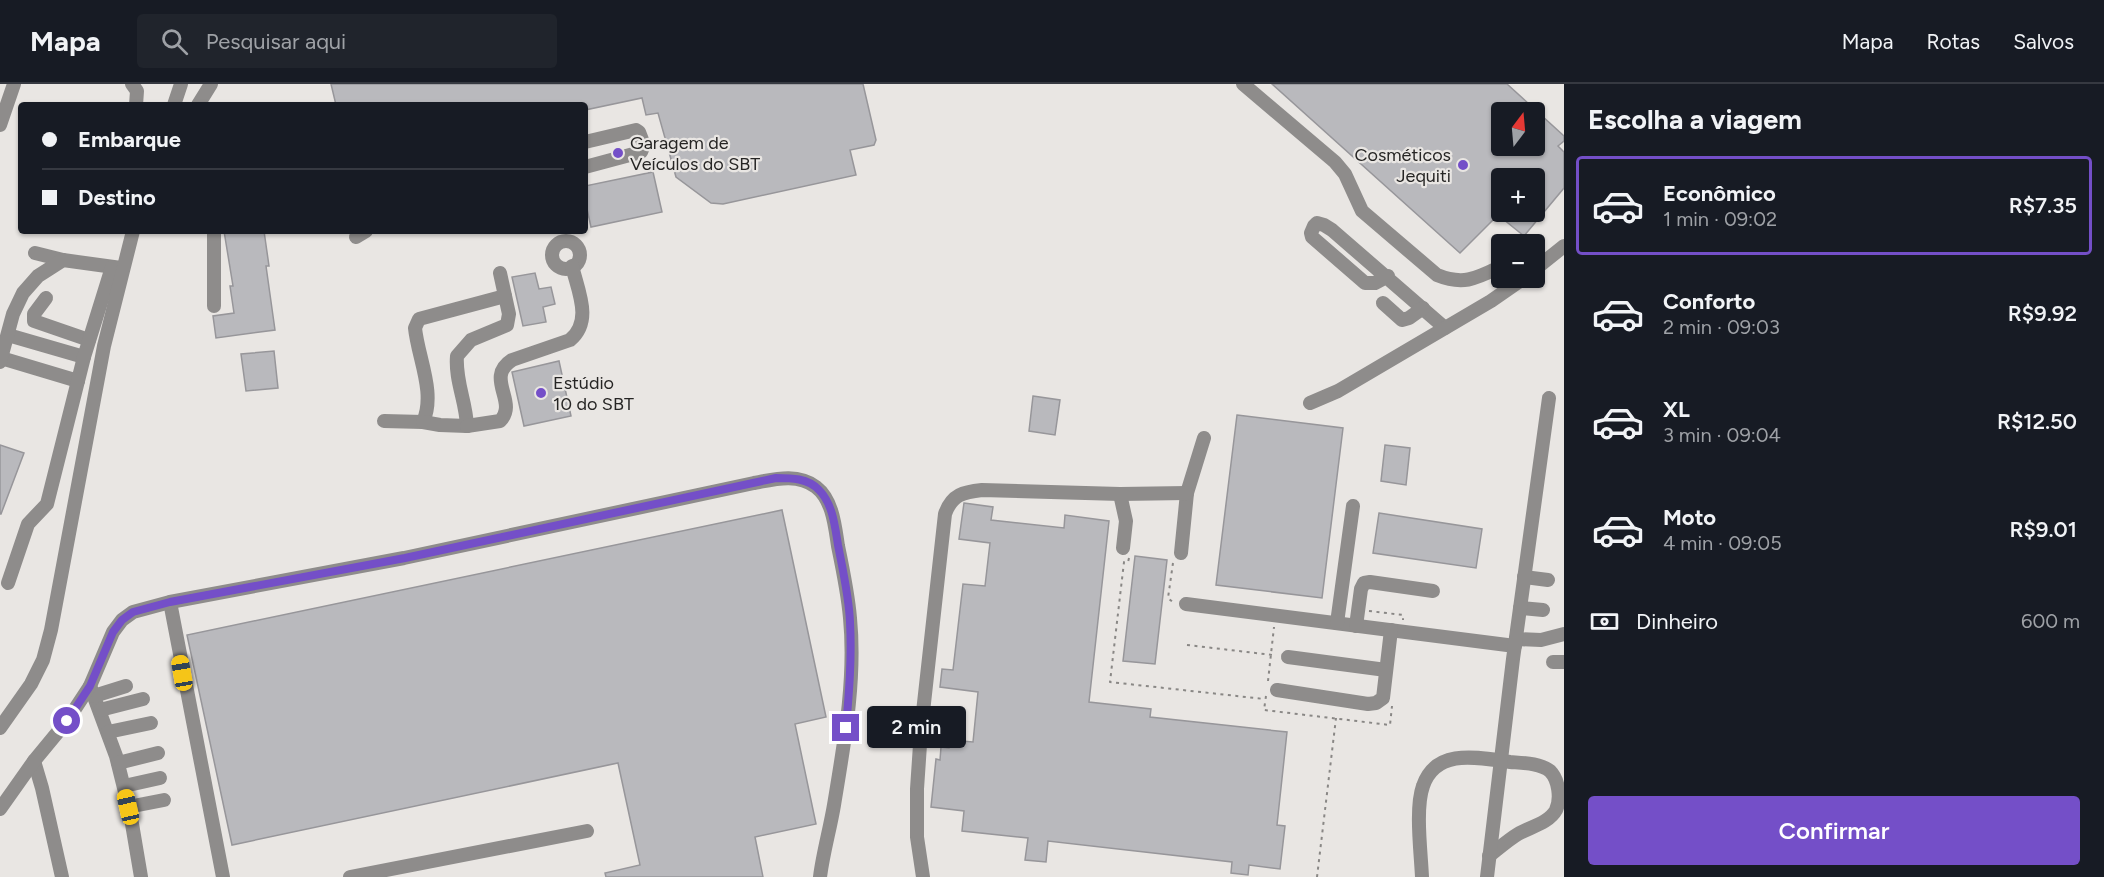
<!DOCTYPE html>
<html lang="pt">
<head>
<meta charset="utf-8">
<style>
	body { margin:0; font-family:Figtree,sans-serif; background:#20242c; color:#f1f3f6; height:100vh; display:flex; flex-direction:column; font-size:22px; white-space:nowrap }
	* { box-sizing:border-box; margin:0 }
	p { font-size:20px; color:#9ea1a6 }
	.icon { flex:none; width:33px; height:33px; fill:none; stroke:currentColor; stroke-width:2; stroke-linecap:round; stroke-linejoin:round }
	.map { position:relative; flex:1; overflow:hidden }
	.side { display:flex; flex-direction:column; background:#171b24; width:540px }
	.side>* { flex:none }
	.guide { position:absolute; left:18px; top:18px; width:570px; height:132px; border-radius:6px; box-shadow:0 2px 4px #0004; display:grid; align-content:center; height:132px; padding:0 24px; background:#171b24 }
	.needle { width:39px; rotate:16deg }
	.controls { position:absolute; left:1491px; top:18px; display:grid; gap:12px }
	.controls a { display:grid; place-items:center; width:54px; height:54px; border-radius:6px; background:#171b24; box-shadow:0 2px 4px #0004; font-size:30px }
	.end { position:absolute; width:27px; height:27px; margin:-14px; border:8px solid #744fc8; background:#fff; box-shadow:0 0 0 3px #fff }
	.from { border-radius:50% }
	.bubble { position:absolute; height:42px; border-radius:6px; background:#171b24; box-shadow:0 2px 4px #0004; font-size:20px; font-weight:600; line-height:42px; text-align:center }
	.car { position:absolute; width:18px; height:36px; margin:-18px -9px; border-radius:8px; box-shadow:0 0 4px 2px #0007; background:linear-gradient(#f5c518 24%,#345 0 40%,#f5c518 0 76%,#345 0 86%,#f5c518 0) }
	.guide b { display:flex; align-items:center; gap:21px; height:57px; font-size:22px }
	.guide b+b { border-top:2px solid #363941 }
	.guide i { width:15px; height:15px; background:#f1f3f6 }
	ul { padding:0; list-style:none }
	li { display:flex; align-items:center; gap:18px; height:99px; margin:0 12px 9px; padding:0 12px; border:3px solid transparent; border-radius:6px }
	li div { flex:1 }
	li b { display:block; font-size:22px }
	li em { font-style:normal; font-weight:600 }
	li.selected { border-color:#744fc8 }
	li>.icon { width:54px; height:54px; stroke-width:1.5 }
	h2 { padding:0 24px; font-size:27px; line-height:72px }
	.pay { display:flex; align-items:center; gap:15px; height:66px; padding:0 24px; font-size:22px }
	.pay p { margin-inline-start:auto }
	.action { display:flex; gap:12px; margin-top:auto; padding:12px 24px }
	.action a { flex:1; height:69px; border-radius:6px; background:#744fc8; color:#fff; font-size:24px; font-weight:600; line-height:69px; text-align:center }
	header { display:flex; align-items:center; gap:36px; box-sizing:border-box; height:84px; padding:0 30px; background:#171b24; border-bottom:2px solid #363941 }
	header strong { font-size:28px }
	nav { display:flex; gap:33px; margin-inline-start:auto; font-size:21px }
	.search { width:420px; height:54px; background:#20242c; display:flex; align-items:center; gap:15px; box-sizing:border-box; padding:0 21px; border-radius:6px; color:#9ea1a6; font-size:22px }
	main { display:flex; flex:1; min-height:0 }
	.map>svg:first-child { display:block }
</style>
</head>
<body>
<header>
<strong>Mapa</strong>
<div class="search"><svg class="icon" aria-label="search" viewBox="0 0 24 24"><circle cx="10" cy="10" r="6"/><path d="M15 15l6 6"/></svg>Pesquisar aqui</div>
<nav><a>Mapa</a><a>Rotas</a><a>Salvos</a></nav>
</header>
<main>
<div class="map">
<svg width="1564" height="793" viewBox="0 0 1564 793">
	<rect width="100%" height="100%" fill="#e9e6e3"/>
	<g fill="#b9b9bd" stroke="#97969a" stroke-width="1.5" fill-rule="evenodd">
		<path d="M331,0H863L876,56L874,61L850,66L856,91L723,120L711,119L676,93L658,29L646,31L642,14L585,26V21H336Z"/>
		<path d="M1272,0H1507L1564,52V57L1558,62L1564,68V104L1524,152L1498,131L1460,169ZM1502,28H1534V62H1502ZM1502,94H1534V128H1502Z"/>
		<path d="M653,88L662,128L591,143L585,116V102Z"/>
		<path d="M224,147H264L269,182H266L275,246L216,254L213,232L234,229L230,202H233Z"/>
		<path d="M535,189L539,205L551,203L555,220L543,223L546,238L523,242L512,193Z"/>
		<path d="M274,267L278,304L246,307L241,270Z"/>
		<path d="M559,277L571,332L524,342L512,288Z"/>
		<path d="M1033,312L1060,316L1055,351L1029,347Z"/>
		<path d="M1237,331L1343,344L1322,514L1216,501Z"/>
		<path d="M0,361L24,369L1,430H0Z"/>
		<path d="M1385,361L1410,364L1406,401L1381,397Z"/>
		<path d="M964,419L993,423L991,436L1064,444L1065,431L1109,437L1089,618L1151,625L1150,633L1287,648L1277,741L1285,742L1280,785L1249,781L1248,791L1231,789L1232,778L1048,757L1046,778L1025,776L1028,754L962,747L964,727L931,723L936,675L940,676L941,663L949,664L950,656L973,658L978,608L940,603L942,585L953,586L963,500L985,502L990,459L959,455Z"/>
		<path d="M782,426L826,633L795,640L816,740L755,753L763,793H606L605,789L640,781L618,679L232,761L187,551Z"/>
		<path d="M1379,429L1482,445L1476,484L1373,469Z"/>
		<path d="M1135,472L1167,476L1155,580L1123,577Z"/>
	</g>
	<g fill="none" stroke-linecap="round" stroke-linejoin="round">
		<g stroke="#898785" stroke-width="2" stroke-dasharray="3 4.5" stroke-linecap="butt">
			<path d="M1129,474L1128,478H1124L1110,598L1264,615"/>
			<path d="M1173,479L1168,514L1175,520"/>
			<path d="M1369,527L1403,531V536"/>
			<path d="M1187,561L1273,571"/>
			<path d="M1268,597L1274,543"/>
			<path d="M1266,612L1264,626L1390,641L1392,622"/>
			<path d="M1317,793L1336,634"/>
		</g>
		<g stroke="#8e8c8b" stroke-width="14">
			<path d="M132,0L137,7L136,21"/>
			<path d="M1243,0L1335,78L1345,90L1362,127L1437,191C1464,202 1477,194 1502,182"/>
			<path d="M174,21L181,0"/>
			<path d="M198,21L211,0"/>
			<path d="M0,41L14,0"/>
			<path d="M585,58L636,46L639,48L644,61L641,68L585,83"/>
			<path d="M214,147V222"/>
			<path d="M356,153L366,147"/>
			<circle cx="566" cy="171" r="14"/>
			<path d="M35,169L63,176"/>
			<path d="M1534,186L1564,162"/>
			<path d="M1388,192L1375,199H1365L1312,153L1311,149L1314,142L1317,139L1324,141L1332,146L1445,244"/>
			<path d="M46,214L34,230V237L89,256"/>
			<path d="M1383,219L1402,236L1409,234L1423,224"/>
			<path d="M8,251L84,273"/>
			<path d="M1,274L78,297"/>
			<path d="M0,278L13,230L23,209L38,192L63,176L121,184"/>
			<path d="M1310,319L1338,307L1491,217L1524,194"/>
			<path d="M384,337L423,338C436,309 418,274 415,244L419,235L505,212"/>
			<path d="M423,338L440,341L467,342C466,317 455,297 457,272L471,256L507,241L509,230L500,189"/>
			<path d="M467,342L500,337C519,318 484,294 512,276L570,256C593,237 578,207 572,182"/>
			<path d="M1120,410L1126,437L1123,464"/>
			<path d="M1181,469L1187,409L1204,354"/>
			<path d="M1524,493L1548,496"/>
			<path d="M8,499L28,440L47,420L84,273L112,183"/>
			<path d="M170,518L223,793"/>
			<path d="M1186,520L1515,562"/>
			<path d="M1520,524L1543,526"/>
			<path d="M1337,539L1353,422"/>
			<path d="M1356,542L1361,505L1364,499L1370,498L1433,507"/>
			<path d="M1516,555L1541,556L1564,550"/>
			<path d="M1288,573L1386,586"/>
			<path d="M1553,578H1564"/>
			<path d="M90,602L116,672L130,728L141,793"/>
			<path d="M1277,606L1368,620L1376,619L1383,614L1391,546"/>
			<path d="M94,612L126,602"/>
			<path d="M100,626L143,615"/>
			<path d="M0,644L31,600L43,576L51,546L104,262L133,147"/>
			<path d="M108,648L151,639"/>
			<path d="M34,677L42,704L62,793"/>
			<path d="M118,679L158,669"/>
			<path d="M124,702L160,694"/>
			<path d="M128,723L164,716"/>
			<path d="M0,725L34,677L67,637L90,602L113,548L122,536L133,528L170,518L404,474L754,399C775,395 798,389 816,403C833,416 835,443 838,462C843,486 848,510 850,534C856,596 844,660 834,721C830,745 823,769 820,793"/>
			<path d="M350,793L587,747"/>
			<path d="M923,793L917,753V705L921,646L945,430C952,410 964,408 982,406L1120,410L1187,409"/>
			<path d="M1422,793C1421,769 1415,724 1423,702C1436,663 1480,674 1510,678C1522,679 1540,679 1550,687C1559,696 1561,715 1556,726C1549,739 1530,743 1518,750C1508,756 1498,765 1489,772"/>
			<path d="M1487,793L1513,575L1549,314"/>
		</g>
	</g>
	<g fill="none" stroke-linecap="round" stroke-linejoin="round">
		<path stroke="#744fc8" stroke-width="8" d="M67,637L90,602L113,548L122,536L133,528L170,518L405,474L776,394C791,394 808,394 819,406C833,420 835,443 838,461C843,487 849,513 850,538C852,574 849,609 846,644"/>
	</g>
	<g fill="#744fc8" stroke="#e9e6e3" stroke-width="2">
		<circle cx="618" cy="69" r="6"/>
		<circle cx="1463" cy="81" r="6"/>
		<circle cx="541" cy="309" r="6"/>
	</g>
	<g text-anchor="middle" stroke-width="4.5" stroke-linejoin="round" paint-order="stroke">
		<g font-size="18" fill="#262524" stroke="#e9e6e3" text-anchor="start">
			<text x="630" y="65">Garagem de<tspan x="630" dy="21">Veículos do SBT</tspan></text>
			<text x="1451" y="77" text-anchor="end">Cosméticos<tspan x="1451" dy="21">Jequiti</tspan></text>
			<text x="553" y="305">Estúdio<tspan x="553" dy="21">10 do SBT</tspan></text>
		</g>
	</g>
</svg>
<div class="controls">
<a><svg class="needle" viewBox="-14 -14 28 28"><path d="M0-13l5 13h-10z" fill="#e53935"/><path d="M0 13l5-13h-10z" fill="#9ea1a6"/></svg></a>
<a>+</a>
<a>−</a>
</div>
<i class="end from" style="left:67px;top:637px"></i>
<i class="end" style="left:846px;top:644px"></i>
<div class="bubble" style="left:867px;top:622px;width:99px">2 min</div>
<i class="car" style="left:182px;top:589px;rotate:350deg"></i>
<i class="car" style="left:128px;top:723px;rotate:347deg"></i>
<div class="guide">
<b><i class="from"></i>Embarque</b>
<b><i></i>Destino</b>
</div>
</div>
<section class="side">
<h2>Escolha a viagem</h2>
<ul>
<li class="selected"><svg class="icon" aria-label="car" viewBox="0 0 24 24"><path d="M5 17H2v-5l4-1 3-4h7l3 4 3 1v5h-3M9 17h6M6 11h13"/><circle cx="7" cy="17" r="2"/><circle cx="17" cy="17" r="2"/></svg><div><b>Econômico</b><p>1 min · 09:02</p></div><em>R$7.35</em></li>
<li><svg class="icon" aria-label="car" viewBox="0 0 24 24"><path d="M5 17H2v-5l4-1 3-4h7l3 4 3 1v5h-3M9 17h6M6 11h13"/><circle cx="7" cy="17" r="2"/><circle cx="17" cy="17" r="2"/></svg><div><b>Conforto</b><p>2 min · 09:03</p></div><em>R$9.92</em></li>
<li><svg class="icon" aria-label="car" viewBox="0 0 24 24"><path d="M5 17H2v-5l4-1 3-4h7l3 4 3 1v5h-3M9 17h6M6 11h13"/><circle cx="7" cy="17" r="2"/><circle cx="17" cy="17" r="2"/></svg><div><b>XL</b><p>3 min · 09:04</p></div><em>R$12.50</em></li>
<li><svg class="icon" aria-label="car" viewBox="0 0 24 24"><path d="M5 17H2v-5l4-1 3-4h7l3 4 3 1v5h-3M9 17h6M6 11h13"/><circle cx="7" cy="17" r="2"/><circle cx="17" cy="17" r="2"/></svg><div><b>Moto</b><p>4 min · 09:05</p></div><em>R$9.01</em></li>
</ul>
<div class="pay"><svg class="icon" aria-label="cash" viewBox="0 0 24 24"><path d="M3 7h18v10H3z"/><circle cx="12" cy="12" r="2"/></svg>Dinheiro<p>600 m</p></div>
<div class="action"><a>Confirmar</a></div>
</section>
</main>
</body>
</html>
